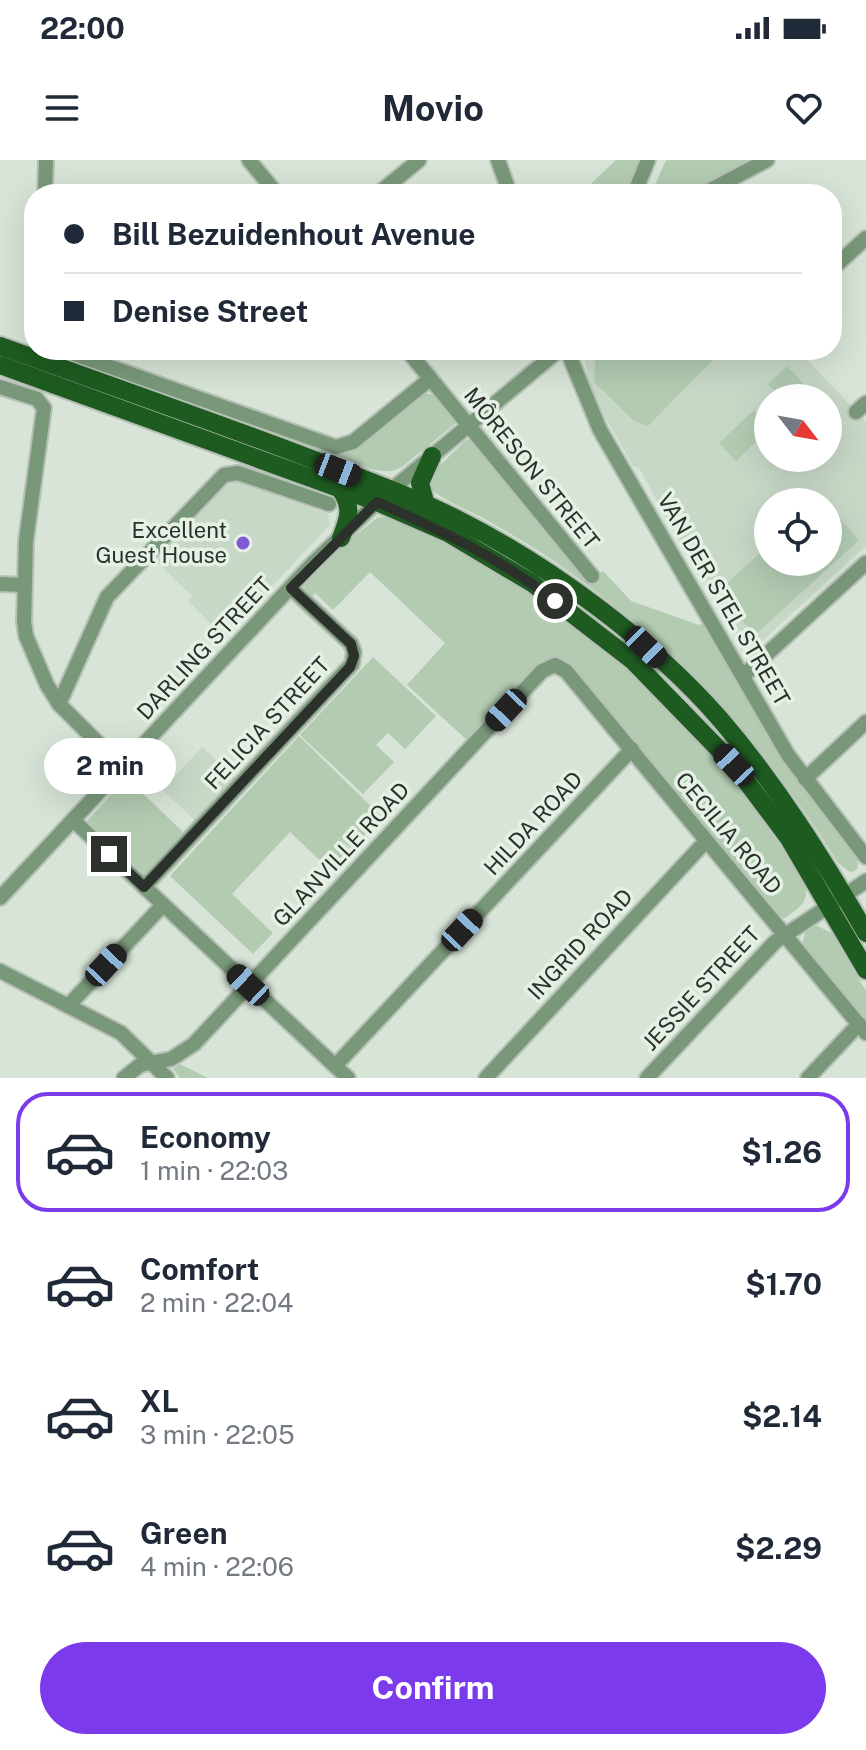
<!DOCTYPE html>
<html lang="en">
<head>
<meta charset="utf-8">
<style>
	body { margin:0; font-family:"Public Sans",sans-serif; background:#f2f2f3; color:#1f2937; height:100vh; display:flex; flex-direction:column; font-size:30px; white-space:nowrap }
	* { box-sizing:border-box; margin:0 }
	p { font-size:26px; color:#747a83 }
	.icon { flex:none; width:44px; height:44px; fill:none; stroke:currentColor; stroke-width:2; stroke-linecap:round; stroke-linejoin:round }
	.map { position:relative; height:918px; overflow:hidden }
	.drawer { display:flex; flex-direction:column; background:#fff; flex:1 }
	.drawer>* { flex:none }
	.guide { position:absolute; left:24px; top:24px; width:818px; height:176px; border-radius:32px; box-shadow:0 8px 32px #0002; display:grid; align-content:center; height:176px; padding:0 40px; background:#fff }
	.needle { width:52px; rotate:121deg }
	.buttons { position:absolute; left:754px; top:224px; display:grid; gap:16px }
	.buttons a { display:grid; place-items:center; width:88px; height:88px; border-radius:50%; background:#fff; box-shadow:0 8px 32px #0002; font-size:40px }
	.end { position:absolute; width:36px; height:36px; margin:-18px; border:10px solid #2c312c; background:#fff; box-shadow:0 0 0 4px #fff }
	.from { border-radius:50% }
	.bubble { position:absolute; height:56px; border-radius:28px; background:#fff; box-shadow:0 8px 32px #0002; font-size:26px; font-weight:700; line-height:56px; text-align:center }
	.car { position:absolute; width:24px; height:48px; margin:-24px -12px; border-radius:10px; box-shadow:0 0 6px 2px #0007; background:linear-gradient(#222 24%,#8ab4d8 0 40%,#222 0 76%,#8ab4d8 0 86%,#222 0) }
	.guide b { display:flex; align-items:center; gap:28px; height:76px; font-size:30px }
	.guide b+b { border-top:2px solid #e0e1e3 }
	.guide i { width:20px; height:20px; background:#1f2937 }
	ul { padding:14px 0 0; list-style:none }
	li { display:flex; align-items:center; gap:24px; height:120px; margin:0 16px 12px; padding:0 24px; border:4px solid transparent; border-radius:32px }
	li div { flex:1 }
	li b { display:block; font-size:30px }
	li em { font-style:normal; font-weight:700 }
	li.on { border-color:#7c3aed }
	li>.icon { width:72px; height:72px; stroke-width:1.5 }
	.button { display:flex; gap:16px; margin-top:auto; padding:16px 40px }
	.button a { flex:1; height:92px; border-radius:48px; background:#7c3aed; color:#fff; font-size:32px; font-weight:700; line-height:92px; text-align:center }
	.status { display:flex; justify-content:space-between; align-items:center; height:56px; padding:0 40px; background:#fff; direction:ltr }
	.status svg { height:22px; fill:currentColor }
	header { display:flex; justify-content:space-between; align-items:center; height:104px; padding:0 40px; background:#fff; font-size:36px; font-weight:700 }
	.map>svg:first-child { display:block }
</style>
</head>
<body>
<div class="status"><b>22:00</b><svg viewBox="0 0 49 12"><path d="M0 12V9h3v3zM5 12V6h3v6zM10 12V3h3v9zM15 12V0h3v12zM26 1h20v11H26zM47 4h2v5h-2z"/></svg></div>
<header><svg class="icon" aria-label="menu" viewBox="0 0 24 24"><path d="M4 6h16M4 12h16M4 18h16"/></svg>Movio<svg class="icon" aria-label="heart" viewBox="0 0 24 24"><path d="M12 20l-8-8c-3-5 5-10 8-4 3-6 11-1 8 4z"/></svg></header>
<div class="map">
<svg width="866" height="918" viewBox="0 0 866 918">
	<rect width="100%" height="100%" fill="#d8e4d8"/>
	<g fill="#c8d8c7" fill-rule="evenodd">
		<path d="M798,190L866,262V386L748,494L701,413L703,411L681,387L680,382L639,308L633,306L594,238L582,191ZM768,238H828V298H768ZM768,342H828V402H768Z"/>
		<path d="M238,322L328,354L330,365L224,477L188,441L192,436L156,401L226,324Z"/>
		<path d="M202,587L236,619L197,662L162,630Z"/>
	</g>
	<g fill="#b2cbb1">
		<path d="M616,0H644L629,34H580Z"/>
		<path d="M666,0H759L699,34H651Z"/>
		<path d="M596,190H723L648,266L634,261L594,222Z"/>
		<path d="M787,206L813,234L809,238H781L768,224Z"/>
		<path d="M423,233L435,235L456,263L402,307C382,319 356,302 336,295V292Z"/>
		<path d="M754,250L768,266V270L736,301L719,283Z"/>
		<path d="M466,280H472L598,414L603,411L631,441L699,465L703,463L789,607L857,695L858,707L855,711L850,712L838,703C763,581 668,478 548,397C527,383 504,370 481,357C465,349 447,342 433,331L429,326V316Z"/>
		<path d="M828,345L859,380L755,475L717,432L768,386V402H828Z"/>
		<path d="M378,357C405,357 434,377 457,390C584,460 693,557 775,678C784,690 805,716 806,730C808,744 794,751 785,758L778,757L562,499L554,498L544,501L467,580L407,525L445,483L370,412L333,450L315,433L310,438L304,432L305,422L344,382L346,383Z"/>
		<path d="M373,497L436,556L405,589L388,573L376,585L394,602L363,634L300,575Z"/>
		<path d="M299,576L382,657L352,689L335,675L351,690L331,711L290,672L232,734L273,773L253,794L170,716Z"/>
		<path d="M127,623L135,626L182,671L183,677L144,714L89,664L88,660L120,624Z"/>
		<path d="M816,765L833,774L866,831V865L802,787L805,772Z"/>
		<path d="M180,904L208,918H180L173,909Z"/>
	</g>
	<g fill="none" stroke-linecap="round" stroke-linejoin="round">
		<defs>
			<g id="minor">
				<path d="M249,0L277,34"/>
				<path d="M498,0L510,34"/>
				<path d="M45,34L46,0"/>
				<path d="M378,34L419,0"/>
				<path d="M634,34L648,0"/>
				<path d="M703,34L767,0"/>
				<path d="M832,109L866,78"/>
				<path d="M63,190L336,287L353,282L430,219"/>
				<path d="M407,190L592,416"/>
				<path d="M567,190L600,270L788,595L866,697"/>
				<path d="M0,227L37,239L44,248L26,381L24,461L26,476L47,525L59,544L122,607"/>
				<path d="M856,252L866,243"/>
				<path d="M0,424L25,425"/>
				<path d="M743,516L866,403"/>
				<path d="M59,544L107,437L224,315L238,313L329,344"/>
				<path d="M805,619L866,562"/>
				<path d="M73,660L348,918"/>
				<path d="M144,727L352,504L354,492L351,484L291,428"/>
				<path d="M0,738L314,402L377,342L559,190"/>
				<path d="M0,811L121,873L167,918"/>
				<path d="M68,846L163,745"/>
				<path d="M335,906L632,589"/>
				<path d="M124,918L140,905L171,899L194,884L542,511L555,505L566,511L866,873"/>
				<path d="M486,918L706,681"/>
				<path d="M647,918L775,782L866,721"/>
				<path d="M808,918L859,864"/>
			</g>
			<g id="major">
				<path d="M0,186C100,222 201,257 301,295C353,315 407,334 457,359C550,406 652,481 720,559C776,624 823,699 866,773"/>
				<path d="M0,205L377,342L448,373L532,423L633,501L734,605L788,677L866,810"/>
				<path d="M340,329C353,347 349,358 341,378"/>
				<path d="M426,345L420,323L432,296"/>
			</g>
		</defs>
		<use href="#minor" stroke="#b6c0b6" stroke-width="18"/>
		<use href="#major" stroke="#b6c0b6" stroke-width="22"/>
		<use href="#minor" stroke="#799879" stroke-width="14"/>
		<use href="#major" stroke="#1e5b21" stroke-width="18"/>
	</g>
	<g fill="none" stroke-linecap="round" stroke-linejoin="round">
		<path stroke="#2c312c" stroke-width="10" d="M109,694L144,727L350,507L354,496L351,484L291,428L377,342C440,370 500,398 555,441"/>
	</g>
	<circle fill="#805ad4" stroke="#e5f1e5" stroke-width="3" cx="243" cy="383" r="8"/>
	<g text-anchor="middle" stroke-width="7" stroke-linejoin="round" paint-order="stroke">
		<g font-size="22" fill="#2c312c" stroke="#e5f1e5">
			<text transform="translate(532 308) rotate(51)" y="8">MÔRESON STREET</text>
			<text transform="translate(724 439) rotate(60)" y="8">VAN DER STEL STREET</text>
			<text transform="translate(204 488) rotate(-47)" y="8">DARLING STREET</text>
			<text transform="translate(267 563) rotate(-47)" y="8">FELICIA STREET</text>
			<text transform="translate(533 663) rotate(-47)" y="8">HILDA ROAD</text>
			<text transform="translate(729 673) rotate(50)" y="8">CECILIA ROAD</text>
			<text transform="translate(341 694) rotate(-47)" y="8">GLANVILLE ROAD</text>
			<text transform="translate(580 784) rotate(-47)" y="8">INGRID ROAD</text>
			<text transform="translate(701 828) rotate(-47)" y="8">JESSIE STREET</text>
		</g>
		<g font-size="22" fill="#2c312c" stroke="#e5f1e5" text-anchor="end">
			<text x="227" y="378">Excellent<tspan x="227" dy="25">Guest House</tspan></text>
		</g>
	</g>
</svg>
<div class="buttons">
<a><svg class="needle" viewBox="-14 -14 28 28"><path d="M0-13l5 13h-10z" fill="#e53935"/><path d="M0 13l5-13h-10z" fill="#747a83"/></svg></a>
<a><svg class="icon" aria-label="locate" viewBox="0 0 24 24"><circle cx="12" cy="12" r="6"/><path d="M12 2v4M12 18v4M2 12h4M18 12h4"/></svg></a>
</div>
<i class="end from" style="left:555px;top:441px"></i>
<i class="end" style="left:109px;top:694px"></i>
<div class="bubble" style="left:44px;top:578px;width:132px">2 min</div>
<i class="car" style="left:338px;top:310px;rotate:111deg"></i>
<i class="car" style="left:646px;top:487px;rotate:134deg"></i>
<i class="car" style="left:506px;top:550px;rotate:223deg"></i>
<i class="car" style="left:734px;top:605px;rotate:317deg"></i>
<i class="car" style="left:462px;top:770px;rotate:43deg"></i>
<i class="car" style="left:106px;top:805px;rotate:43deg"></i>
<i class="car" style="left:248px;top:825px;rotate:313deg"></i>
<div class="guide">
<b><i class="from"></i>Bill Bezuidenhout Avenue</b>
<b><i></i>Denise Street</b>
</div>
</div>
<section class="drawer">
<ul>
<li class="on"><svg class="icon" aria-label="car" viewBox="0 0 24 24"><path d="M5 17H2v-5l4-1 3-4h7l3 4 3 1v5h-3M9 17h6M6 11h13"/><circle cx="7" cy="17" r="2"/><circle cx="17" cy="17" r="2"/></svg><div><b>Economy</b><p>1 min · 22:03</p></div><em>$1.26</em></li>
<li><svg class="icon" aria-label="car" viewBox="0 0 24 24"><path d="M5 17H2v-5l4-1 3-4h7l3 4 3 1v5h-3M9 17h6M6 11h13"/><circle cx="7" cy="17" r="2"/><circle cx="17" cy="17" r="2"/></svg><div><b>Comfort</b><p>2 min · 22:04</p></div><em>$1.70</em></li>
<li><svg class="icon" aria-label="car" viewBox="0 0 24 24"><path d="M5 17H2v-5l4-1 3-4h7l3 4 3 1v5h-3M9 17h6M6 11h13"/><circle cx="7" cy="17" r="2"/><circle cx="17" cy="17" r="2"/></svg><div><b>XL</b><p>3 min · 22:05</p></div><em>$2.14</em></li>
<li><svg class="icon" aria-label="car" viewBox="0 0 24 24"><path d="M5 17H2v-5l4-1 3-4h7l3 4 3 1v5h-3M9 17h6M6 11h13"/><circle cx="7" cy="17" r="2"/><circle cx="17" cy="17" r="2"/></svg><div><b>Green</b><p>4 min · 22:06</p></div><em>$2.29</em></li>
</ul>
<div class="button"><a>Confirm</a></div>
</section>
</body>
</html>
